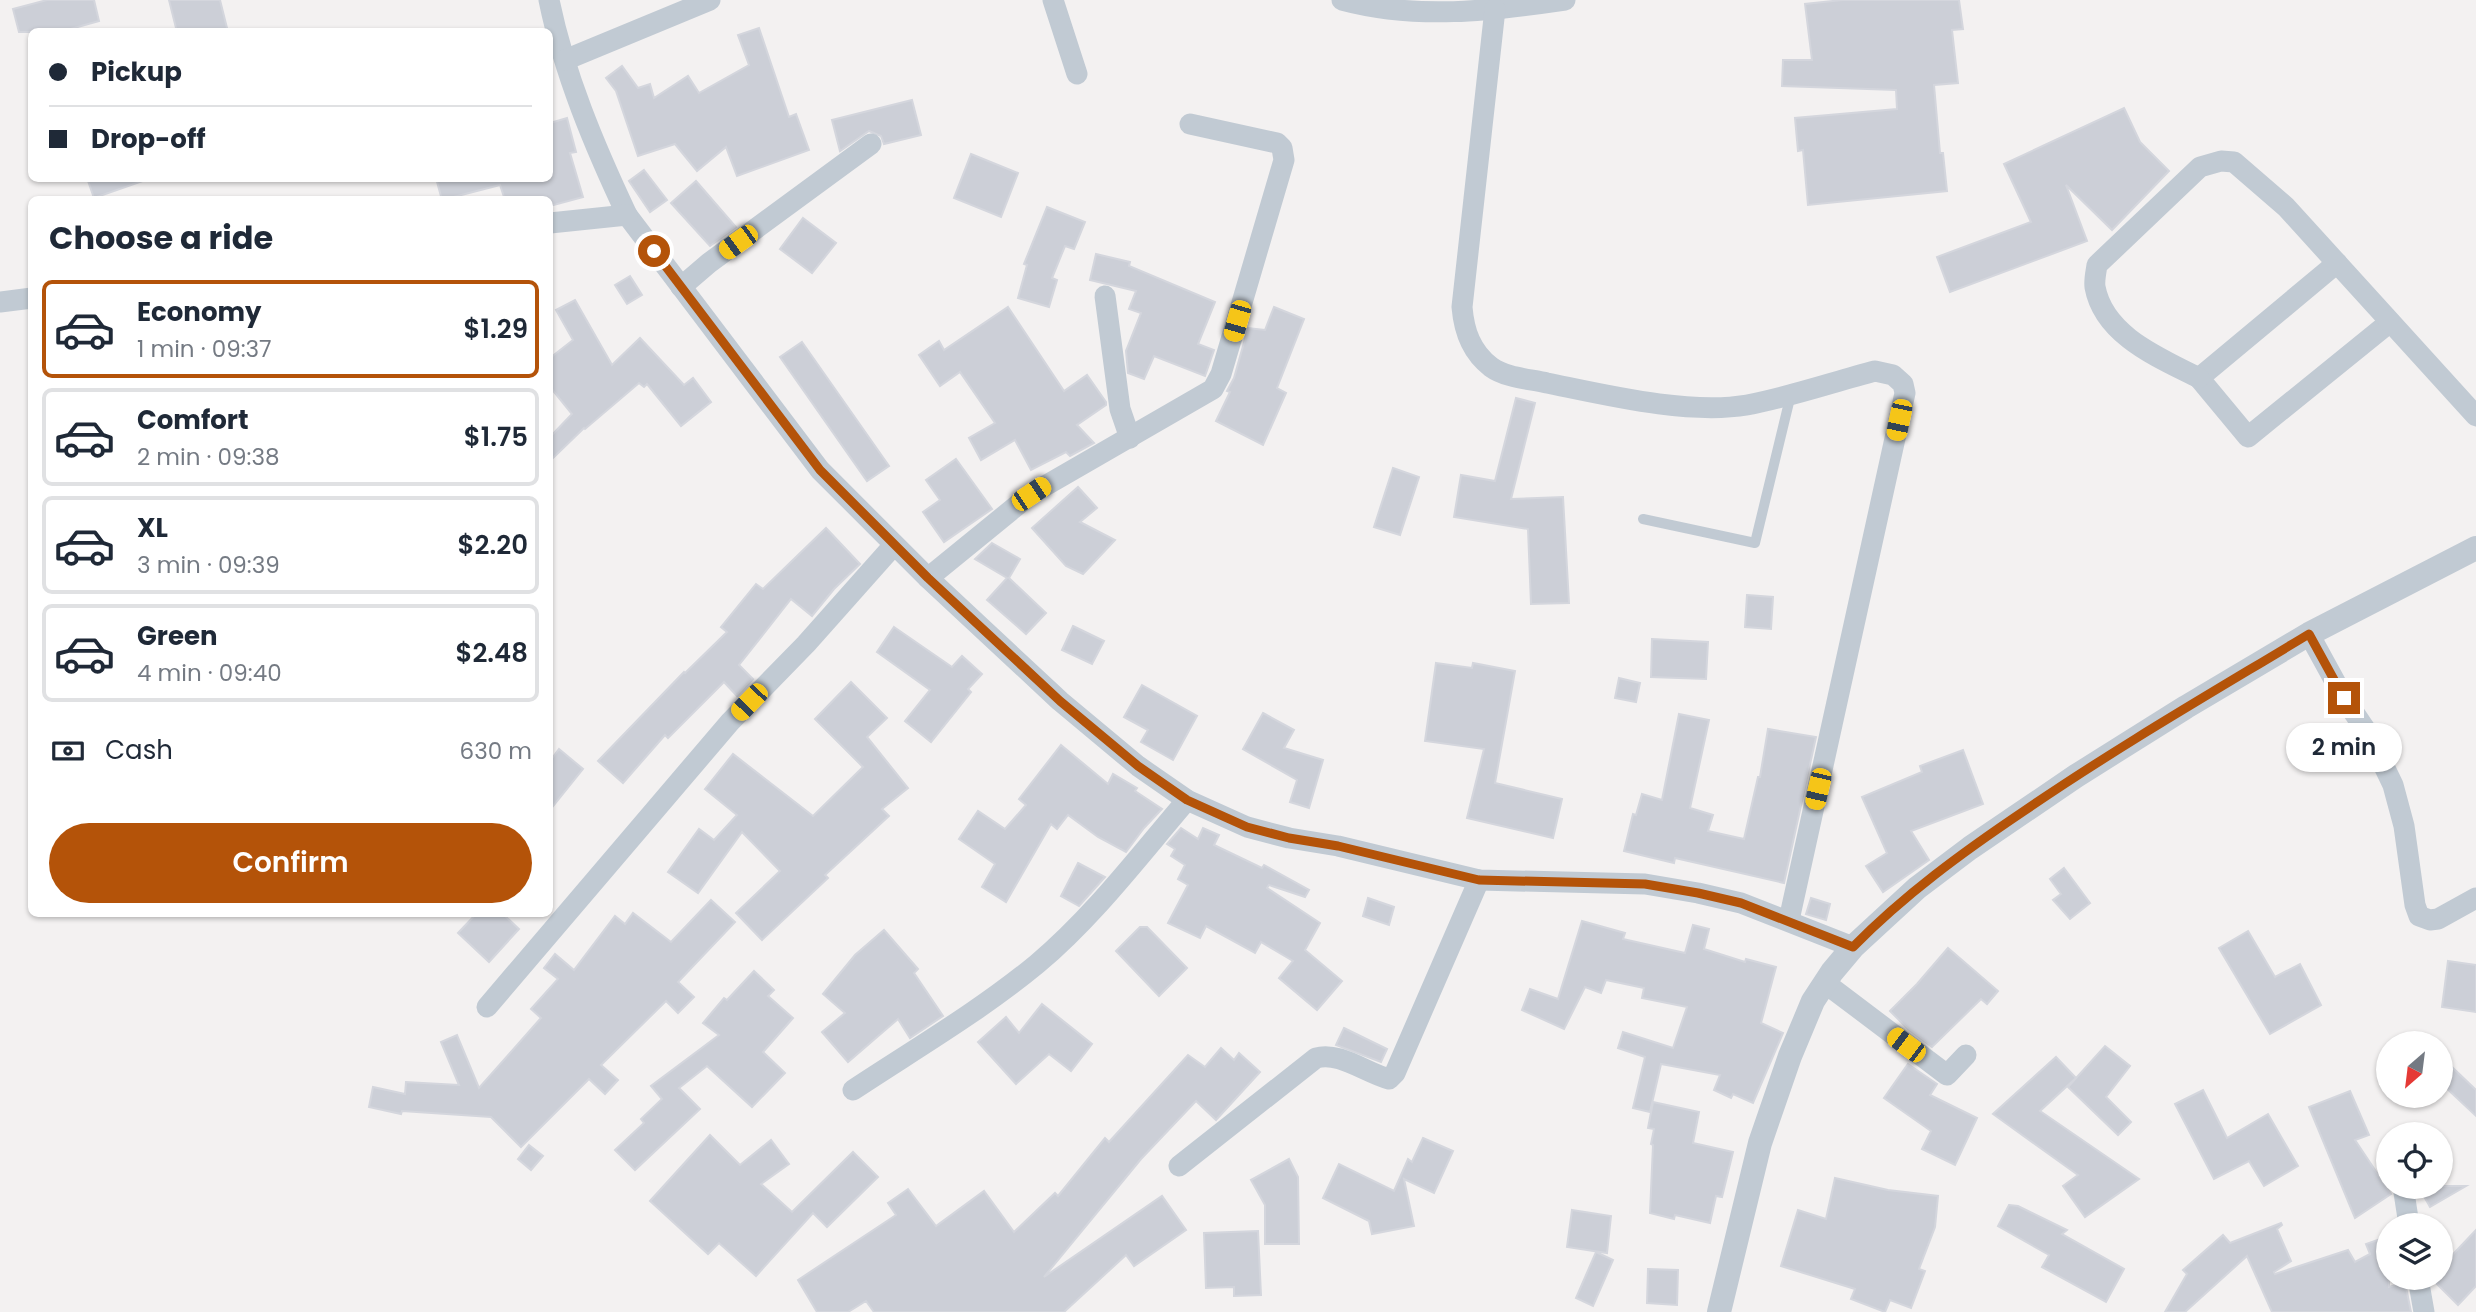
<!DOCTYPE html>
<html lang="en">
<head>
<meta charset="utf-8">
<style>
	body { margin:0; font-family:Poppins,sans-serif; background:#f2f2f3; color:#1f2937; height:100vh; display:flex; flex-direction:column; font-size:26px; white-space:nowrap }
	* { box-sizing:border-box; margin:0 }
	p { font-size:23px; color:#747a83 }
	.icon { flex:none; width:38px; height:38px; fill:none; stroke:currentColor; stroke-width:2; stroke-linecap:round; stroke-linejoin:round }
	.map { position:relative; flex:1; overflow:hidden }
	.drawer { position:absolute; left:28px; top:196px; width:525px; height:721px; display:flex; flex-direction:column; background:#fff; border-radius:10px; box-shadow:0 2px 5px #0004 }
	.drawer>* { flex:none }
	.hud { position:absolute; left:28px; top:28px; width:525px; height:154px; border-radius:10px; box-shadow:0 2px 5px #0004; display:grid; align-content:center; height:154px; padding:0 21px; background:#fff }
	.needle { width:46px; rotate:208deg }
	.controls { position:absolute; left:2376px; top:1031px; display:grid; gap:14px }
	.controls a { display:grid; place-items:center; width:77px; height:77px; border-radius:50%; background:#fff; box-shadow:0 2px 5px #0004; font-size:35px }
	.end { position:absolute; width:32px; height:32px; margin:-16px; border:9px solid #b45309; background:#fff; box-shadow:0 0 0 4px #fff }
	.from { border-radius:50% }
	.bubble { position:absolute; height:49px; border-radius:24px; background:#fff; box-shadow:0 2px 5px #0004; font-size:23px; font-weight:600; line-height:49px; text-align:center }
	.car { position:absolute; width:21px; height:42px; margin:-21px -10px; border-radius:9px; box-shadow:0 0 5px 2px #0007; background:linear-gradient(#f5c518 24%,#345 0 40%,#f5c518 0 76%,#345 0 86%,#f5c518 0) }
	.hud b { display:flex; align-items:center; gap:24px; height:66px; font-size:26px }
	.hud b+b { border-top:2px solid #e0e1e3 }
	.hud i { width:18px; height:18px; background:#1f2937 }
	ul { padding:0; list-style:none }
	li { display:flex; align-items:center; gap:21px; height:98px; margin:0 14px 10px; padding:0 7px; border:4px solid #e0e1e3; border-radius:10px }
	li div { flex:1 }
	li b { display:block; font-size:26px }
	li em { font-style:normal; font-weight:600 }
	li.on { border-color:#b45309 }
	li>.icon { width:63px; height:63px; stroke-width:1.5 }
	h2 { padding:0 21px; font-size:32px; line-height:84px }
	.pay { display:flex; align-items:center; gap:18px; height:77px; padding:0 21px; font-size:26px }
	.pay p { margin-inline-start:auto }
	.action { display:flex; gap:14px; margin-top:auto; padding:14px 21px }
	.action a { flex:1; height:80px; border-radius:42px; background:#b45309; color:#fff; font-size:28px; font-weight:600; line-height:80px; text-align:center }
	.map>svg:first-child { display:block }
</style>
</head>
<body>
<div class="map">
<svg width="2476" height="1312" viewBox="0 0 2476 1312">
	<rect width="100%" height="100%" fill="#f3f1f1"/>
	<g fill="#cccfd7" stroke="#d4d6dd" stroke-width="2">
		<path d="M47,0H94L99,21L60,32H19L13,9Z"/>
		<path d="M169,0H220L228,32H177Z"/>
		<path d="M1842,0H1959L1963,29L1952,30L1958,83L1934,85L1940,153H1943L1947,191L1808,205L1803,150L1798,151L1795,118L1897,109L1896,90L1782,86L1783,60H1812L1805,4Z"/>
		<path d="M759,28L789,117L796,114L809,150L737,176L726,147L697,171L675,144L638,156L616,91L606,78L622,66L638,88L650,84L654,98L688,76L699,93L749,65L738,35Z"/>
		<path d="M912,100L921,135L884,144L881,136L869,131L840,151L832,120Z"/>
		<path d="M2124,108L2140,142L2169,171L2112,230L2066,185L2087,241L1950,292L1937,257L2031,222L2004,164Z"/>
		<path d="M567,118L576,152L570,153L583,197L550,206V200H505L500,185L442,200L436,178H550V123Z"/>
		<path d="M971,154L1018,173L1001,217L954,198Z"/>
		<path d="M644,170L667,200L650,212L629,181Z"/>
		<path d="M87,178H142L143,181L94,198Z"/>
		<path d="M696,181L736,227L710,246L671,203Z"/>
		<path d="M1047,207L1085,222L1074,249L1065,246L1052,278L1057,280L1049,307L1018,298L1027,265L1024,264Z"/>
		<path d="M803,218L836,243L812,273L780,249Z"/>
		<path d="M1096,254L1130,262L1129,266L1215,302L1198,344L1214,350L1205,376L1154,356L1144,379L1128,373L1126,351L1141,313L1129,309L1136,291L1090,280Z"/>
		<path d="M630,276L642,295L627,304L615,285Z"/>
		<path d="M575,300L612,365L640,338L684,385L693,378L711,402L681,426L647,384L644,387L639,383L585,429L584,428L550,461V437L572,414L550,387V358L573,340L556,310Z"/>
		<path d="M1008,307L1064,391L1087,375L1106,402V405L1077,425L1094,443L1070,456L1066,452L1031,470L1015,440L981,460L969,438L995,423L960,372L940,386L919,355L939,341L944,350Z"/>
		<path d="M1274,307L1304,319L1277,388L1286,393L1263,445L1216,421L1230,392L1227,391L1234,378L1248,328L1265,330Z"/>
		<path d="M802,342L889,466L867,481L780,357Z"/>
		<path d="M1516,398L1535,403L1511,499L1563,497L1569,603L1531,604L1528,529L1454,517L1461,475L1495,481Z"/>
		<path d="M956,459L992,509L944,542L923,512L940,500L926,480Z"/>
		<path d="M1393,468L1419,477L1400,535L1374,527Z"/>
		<path d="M1078,487L1097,508L1080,522L1115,540L1083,574L1066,566L1032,528Z"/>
		<path d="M826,528L860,564L834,589L812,616L791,599L739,665L753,679L737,696L724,682L668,738L665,735L623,783L598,761L684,672L685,673L727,632L721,627L756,584L763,589Z"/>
		<path d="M992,543L1020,559L1009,578L1046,613L1026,634L987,600L1007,578L975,559Z"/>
		<path d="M1747,595L1773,597L1771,629L1745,627Z"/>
		<path d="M1073,626L1104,641L1092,664L1062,650Z"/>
		<path d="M894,627L952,667L962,656L982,674L968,689L971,692L931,742L905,721L930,690L877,652Z"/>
		<path d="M1652,639L1708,642L1706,679L1651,677Z"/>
		<path d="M1436,663L1472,668L1473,663L1515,671L1495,783L1562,799L1553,838L1467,818L1484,749L1425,741Z"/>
		<path d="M1619,678L1640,683L1636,702L1615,698Z"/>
		<path d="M851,682L887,718L867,737L908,788L882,809L889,816L825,875L828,878L762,940L736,913L780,871L742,832L698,893L668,872L699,829L714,840L737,815L705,789L733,754L813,816L863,767L815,719Z"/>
		<path d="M1142,685L1197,716L1173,760L1141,742L1148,730L1124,717Z"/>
		<path d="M1263,713L1294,730L1284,748L1323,760L1309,808L1290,802L1297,780L1243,749Z"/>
		<path d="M1679,714L1709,720L1690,808L1713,815L1708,831L1744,839L1758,777H1760L1768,729L1816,737L1784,883L1675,858L1674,863L1624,851L1633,814L1636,815L1642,794L1662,800Z"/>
		<path d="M1061,745L1108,784L1113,774L1137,788L1135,791L1162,809L1144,828L1126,852L1098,837L1068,815L1057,829L1051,824L1006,902L982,887L995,864L959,839L978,811L1005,829L1026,805L1019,799Z"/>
		<path d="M559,749L583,769L550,810V761Z"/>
		<path d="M1963,750L1983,804L1911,831L1929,860L1883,892L1866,866L1887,853L1862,797L1922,772L1920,766Z"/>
		<path d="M1181,828L1198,839L1203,828L1219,835L1214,845L1262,868L1264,865L1309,890L1305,897L1269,885L1267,888L1320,923L1305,950L1342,981L1317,1010L1279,978L1293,961L1261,942L1255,953L1206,926L1200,938L1168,923L1188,885L1178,879L1185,865L1171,856L1175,849L1167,844Z"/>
		<path d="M1078,863L1105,877L1079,906L1061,896Z"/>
		<path d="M2064,868L2090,903L2070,919L2053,900L2061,894L2050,879Z"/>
		<path d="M1368,898L1394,907L1389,925L1363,916Z"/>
		<path d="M1811,898L1830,904L1826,920L1806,914Z"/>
		<path d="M711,900L735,922L678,982L694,997L678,1013L666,1001L601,1065L618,1080L605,1094L589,1079L521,1147L491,1117L402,1111L401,1114L369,1107L373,1087L405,1094L406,1082L459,1085L441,1042L457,1035L479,1088L541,1018L531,1009L558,979L544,968L555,954L574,970L615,916L625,924L633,913L671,942Z"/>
		<path d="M476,914H503L519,929L489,962L458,933Z"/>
		<path d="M1582,921L1625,933L1623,939L1685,953L1693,925L1709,929L1704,949L1745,962L1746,959L1776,967L1761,1023L1783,1033L1753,1103L1733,1094L1731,1098L1714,1090L1720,1075L1661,1064L1650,1112L1633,1108L1645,1057L1618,1048L1623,1032L1673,1048L1687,1007L1642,998L1644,988L1606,980L1601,993L1585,987L1564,1029L1522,1010L1530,989L1558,999Z"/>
		<path d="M1140,927H1147L1187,968L1159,996L1116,951Z"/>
		<path d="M884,930L918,969L914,973L943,1016L910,1038L898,1019L848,1062L822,1032L845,1013L823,994L855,955Z"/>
		<path d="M2248,931L2275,977L2300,964L2321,1005L2270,1034L2219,948Z"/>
		<path d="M1948,948L1998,991L1987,1004L1981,999L1932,1047L1908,1029L1890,1011L1917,984Z"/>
		<path d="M2448,961L2476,965V1012L2442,1007Z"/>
		<path d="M754,971L774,990L768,996L793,1018L763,1052L785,1073L752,1107L707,1066L679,1088L700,1109L635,1170L615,1150L644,1123L641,1119L662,1099L651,1086L719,1035L703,1023L724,998L727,1000Z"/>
		<path d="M1042,1004L1092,1044L1071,1071L1049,1054L1016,1084L978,1042L1006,1017L1019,1033Z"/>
		<path d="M1344,1028L1387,1049L1381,1062L1336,1045Z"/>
		<path d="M2105,1046L2130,1066L2106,1097L2131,1122L2118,1135L2068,1087Z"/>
		<path d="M1221,1048L1234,1060L1239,1053L1260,1072L1216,1120L1196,1101L1141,1159L1044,1277L1162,1196L1186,1230L1134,1266L1126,1255L1064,1312H874L866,1301L848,1312H817L798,1280L896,1215L888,1203L908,1189L936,1226L984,1191L1014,1232L1055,1193L1058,1196L1105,1138L1109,1142L1188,1055L1205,1067Z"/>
		<path d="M2056,1057L2076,1078L2040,1111L2139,1179L2085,1217L2063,1186L2078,1175L1993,1114Z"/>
		<path d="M1908,1064L1937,1084L1930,1095L1977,1118L1955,1165L1922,1149L1931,1131L1884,1098Z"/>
		<path d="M2452,1067L2476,1090V1116L2441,1083V1078Z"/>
		<path d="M2203,1090L2227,1138L2268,1114L2298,1166L2264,1186L2249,1161L2214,1179L2175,1104Z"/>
		<path d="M2350,1091L2369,1135L2355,1140L2391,1194L2355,1218L2309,1107Z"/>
		<path d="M1653,1102L1699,1112L1693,1143L1733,1152L1722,1197L1716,1196L1710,1223L1675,1215L1674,1219L1650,1213L1653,1145L1651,1144L1654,1129L1648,1128Z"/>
		<path d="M710,1135L740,1165L771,1140L789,1164L761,1184L792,1212L853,1152L878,1177L827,1227L813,1213L756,1276L719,1243L708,1254L650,1201Z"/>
		<path d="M1423,1138L1453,1151L1434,1193L1404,1179L1414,1226L1372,1234L1369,1221L1323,1198L1339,1164L1394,1191L1408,1159L1412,1162Z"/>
		<path d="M529,1145L543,1156L531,1170L518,1159Z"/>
		<path d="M1289,1159L1298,1177L1299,1244H1265V1205L1251,1180Z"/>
		<path d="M1835,1178L1888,1190L1938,1196L1935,1227L1919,1269L1925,1271L1911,1308L1890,1300L1885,1312L1851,1299L1855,1289L1781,1266L1798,1210L1826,1219Z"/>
		<path d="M2418,1186H2466L2430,1207Z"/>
		<path d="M2009,1205L2018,1206L2067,1230L2062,1234L2124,1269L2106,1302L2042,1267L2049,1255L1998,1226Z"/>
		<path d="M1572,1210L1611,1216L1607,1253L1567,1247Z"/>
		<path d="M2281,1223L2282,1225L2277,1229L2291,1261L2274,1272L2275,1274L2348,1250L2355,1262L2370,1254L2366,1244L2389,1236V1287L2405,1282L2411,1312H2272L2247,1256L2185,1312H2165L2187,1274L2183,1270L2223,1235L2230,1243Z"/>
		<path d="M2476,1230V1286L2458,1305L2431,1278H2441V1267Z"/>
		<path d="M1258,1231L1261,1295L1234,1296V1287L1206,1288L1204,1233Z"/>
		<path d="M1596,1252L1613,1260L1593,1306L1576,1298Z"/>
		<path d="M1648,1269L1678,1270L1677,1305L1647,1303Z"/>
	</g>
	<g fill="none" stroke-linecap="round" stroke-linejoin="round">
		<path stroke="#c1cad3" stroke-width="10" d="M1643,519L1755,543L1791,394"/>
		<g stroke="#c1cad3" stroke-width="21">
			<path d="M549,0C564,74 595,147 627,215L820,470L928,578L1060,701L1138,766L1187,800L1247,827L1289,838L1338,846L1479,880L1645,884L1698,893L1741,903L1853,947"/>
			<path d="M1053,0L1077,74"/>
			<path d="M1342,0C1417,20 1490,11 1565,0"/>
			<path d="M1495,9L1462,307C1464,331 1471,352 1491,367C1506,378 1530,379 1547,383C1606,395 1688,415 1747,405C1790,397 1833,382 1875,371L1893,375L1903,384L1905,393L1789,920"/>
			<path d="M565,60L710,0"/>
			<path d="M550,223L627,215"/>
			<path d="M2337,263L2199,378L2248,437L2390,322"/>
			<path d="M681,287L709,263L871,144"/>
			<path d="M1105,296L1120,409L1130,438"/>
			<path d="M0,302L32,298"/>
			<path d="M2199,378C2160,358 2104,336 2095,287C2094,280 2096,272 2097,265L2200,167L2221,161L2234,162L2286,207L2476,416"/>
			<path d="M928,578L1031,494L1213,389L1221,374L1284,160L1282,148L1277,143L1190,124"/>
			<path d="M2309,634L2344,698L2369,735L2393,785L2404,826L2415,905L2419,916L2430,920L2438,919L2476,898"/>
			<path d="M1825,983L1947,1075L1966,1055"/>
			<path d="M487,1007L730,722L806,644L894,545"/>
			<path d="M853,1090C915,1049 980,1011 1037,964C1094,916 1139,856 1187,800"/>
			<path d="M1179,1166L1316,1058C1339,1051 1366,1073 1389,1079L1395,1073L1479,880"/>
			<path d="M2403,1186L2409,1225"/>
			<path d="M2418,1278L2424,1312"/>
		</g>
		<path stroke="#c1cad3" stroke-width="24" d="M1719,1312L1760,1143L1790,1056L1813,1001L1832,972L1853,947L1917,888L1970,848L2076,776L2186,707L2309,634L2476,548"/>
	</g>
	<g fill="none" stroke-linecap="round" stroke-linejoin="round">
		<path stroke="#b45309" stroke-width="9" d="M654,251L820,470L928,578L1060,701L1138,766L1187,800L1247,827L1289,838L1338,846L1479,880L1645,884L1698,893L1741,903L1853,947C1904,895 1963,852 2024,811C2116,748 2213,692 2309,634L2344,698"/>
	</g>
</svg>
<div class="controls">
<a><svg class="needle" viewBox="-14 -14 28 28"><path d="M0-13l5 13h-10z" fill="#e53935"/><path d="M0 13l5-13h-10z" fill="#747a83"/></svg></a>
<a><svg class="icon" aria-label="locate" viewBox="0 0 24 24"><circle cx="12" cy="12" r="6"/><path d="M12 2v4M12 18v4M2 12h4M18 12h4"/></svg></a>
<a><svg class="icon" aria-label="layers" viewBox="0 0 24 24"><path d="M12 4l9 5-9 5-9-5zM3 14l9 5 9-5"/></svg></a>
</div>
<i class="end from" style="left:654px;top:251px"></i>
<i class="end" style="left:2344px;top:698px"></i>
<div class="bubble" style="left:2286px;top:723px;width:116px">2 min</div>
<i class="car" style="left:738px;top:242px;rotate:234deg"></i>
<i class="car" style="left:1237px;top:321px;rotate:196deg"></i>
<i class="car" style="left:1899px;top:420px;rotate:192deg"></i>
<i class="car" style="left:1031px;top:494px;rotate:56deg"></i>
<i class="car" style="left:749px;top:702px;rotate:224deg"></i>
<i class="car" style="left:1818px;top:789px;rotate:193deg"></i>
<i class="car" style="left:1906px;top:1045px;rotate:307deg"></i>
<div class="hud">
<b><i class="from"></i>Pickup</b>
<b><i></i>Drop-off</b>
</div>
<section class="drawer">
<h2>Choose a ride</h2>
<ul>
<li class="on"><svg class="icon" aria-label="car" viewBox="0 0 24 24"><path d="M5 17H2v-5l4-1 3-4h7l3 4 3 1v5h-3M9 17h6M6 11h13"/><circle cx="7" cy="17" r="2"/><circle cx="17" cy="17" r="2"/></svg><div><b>Economy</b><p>1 min · 09:37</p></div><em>$1.29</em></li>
<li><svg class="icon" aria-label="car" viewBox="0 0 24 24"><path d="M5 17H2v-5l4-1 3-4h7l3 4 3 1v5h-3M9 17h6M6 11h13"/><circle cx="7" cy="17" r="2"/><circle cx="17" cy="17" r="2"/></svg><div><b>Comfort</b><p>2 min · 09:38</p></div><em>$1.75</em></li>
<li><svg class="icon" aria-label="car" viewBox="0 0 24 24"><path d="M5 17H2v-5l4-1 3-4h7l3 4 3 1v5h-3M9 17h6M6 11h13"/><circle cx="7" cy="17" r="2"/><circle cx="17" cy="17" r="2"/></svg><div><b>XL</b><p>3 min · 09:39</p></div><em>$2.20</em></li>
<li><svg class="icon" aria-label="car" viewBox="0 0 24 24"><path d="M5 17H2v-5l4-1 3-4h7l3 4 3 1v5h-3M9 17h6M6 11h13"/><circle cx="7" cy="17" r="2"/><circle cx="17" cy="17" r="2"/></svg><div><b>Green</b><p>4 min · 09:40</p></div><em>$2.48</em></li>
</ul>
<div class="pay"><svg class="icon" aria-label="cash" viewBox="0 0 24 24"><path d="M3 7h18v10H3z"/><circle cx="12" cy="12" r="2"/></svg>Cash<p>630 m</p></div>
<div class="action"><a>Confirm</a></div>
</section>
</div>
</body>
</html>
